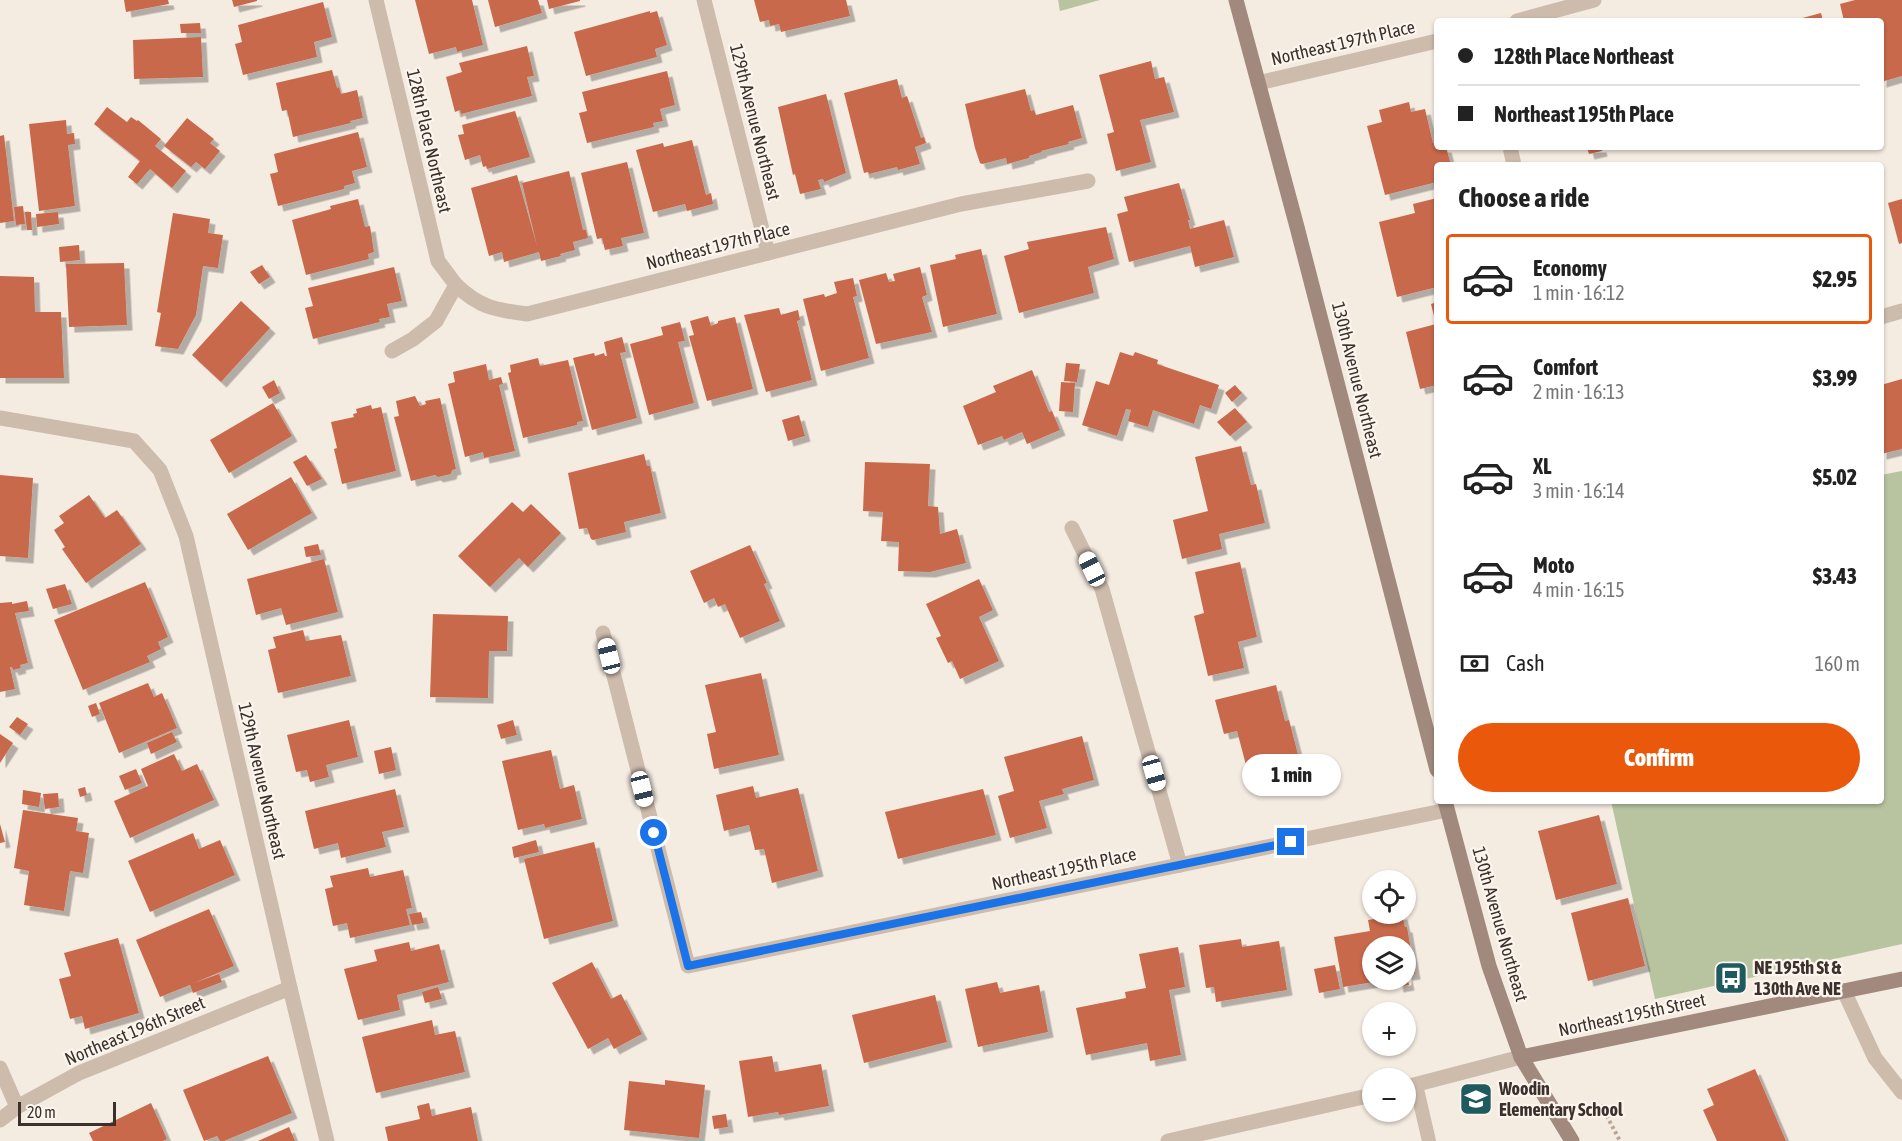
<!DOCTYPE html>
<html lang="en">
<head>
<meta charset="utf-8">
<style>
	body { margin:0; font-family:"Asap Condensed",sans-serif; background:#f2f2f2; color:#222; height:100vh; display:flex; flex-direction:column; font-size:22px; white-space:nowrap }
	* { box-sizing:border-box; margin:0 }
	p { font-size:20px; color:#767676 }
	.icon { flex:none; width:33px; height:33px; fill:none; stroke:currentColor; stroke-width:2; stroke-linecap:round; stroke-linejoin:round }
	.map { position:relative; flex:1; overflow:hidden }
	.panel { position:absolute; left:1434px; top:162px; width:450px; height:642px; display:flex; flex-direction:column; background:#fff; border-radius:6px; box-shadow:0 2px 4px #0004 }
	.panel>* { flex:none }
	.hud { position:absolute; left:1434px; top:18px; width:450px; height:132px; border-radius:6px; box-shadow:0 2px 4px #0004; display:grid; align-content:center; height:132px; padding:0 24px; background:#fff }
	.buttons { position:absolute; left:1362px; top:870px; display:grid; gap:12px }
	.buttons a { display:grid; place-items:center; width:54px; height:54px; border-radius:50%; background:#fff; box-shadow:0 2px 4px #0004; font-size:30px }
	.scale { position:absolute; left:18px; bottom:15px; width:98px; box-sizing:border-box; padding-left:6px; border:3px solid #3b302b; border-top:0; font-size:16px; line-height:21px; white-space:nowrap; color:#3b302b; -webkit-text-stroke:4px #fbf5ee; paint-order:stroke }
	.end { position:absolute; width:27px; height:27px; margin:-14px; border:8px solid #1a73e8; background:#fff; box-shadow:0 0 0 3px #fff }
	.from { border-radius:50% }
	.bubble { position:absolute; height:42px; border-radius:21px; background:#fff; box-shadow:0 2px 4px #0004; font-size:20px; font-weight:800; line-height:42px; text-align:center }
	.car { position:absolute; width:18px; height:36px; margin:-18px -9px; border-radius:8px; box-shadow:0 0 4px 2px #0007; background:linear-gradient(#fff 24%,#345 0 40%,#fff 0 76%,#345 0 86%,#fff 0) }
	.hud b { display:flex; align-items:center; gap:21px; height:57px; font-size:22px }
	.hud b+b { border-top:2px solid #e0e0e0 }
	.hud i { width:15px; height:15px; background:#222 }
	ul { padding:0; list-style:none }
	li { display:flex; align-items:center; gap:18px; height:90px; margin:0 12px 9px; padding:0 12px; border:3px solid transparent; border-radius:6px }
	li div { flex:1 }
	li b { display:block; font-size:22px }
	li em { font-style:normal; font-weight:800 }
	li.on { border-color:#ea580c }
	li>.icon { width:54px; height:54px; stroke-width:1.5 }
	h2 { padding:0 24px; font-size:27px; line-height:72px }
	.pay { display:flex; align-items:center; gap:15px; height:66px; padding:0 24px; font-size:22px }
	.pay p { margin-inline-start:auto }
	.action { display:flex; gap:12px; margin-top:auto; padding:12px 24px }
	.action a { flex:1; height:69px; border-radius:36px; background:#ea580c; color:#fff; font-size:24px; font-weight:800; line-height:69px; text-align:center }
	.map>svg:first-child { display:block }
</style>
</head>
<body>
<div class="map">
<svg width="1902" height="1141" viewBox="0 0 1902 1141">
	<defs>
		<filter id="shadow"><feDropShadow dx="5.5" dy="5.5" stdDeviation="0" flood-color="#0004"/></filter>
	</defs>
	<rect width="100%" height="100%" fill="#f4ebe1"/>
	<g fill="#b8c4a0">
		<path d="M1058,0H1100L1060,11Z"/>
		<path d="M1902,471V944L1655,999L1611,801H1881V475Z"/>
	</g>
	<g fill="#c8694b" filter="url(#shadow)">
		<path d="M124,0H168L169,4L126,12Z"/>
		<path d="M232,0H257V1L234,7Z"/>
		<path d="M415,0H472L483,45L457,52L456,47L429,54Z"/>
		<path d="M488,0H538L542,13L495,27Z"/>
		<path d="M547,0H580V1L549,9Z"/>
		<path d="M754,0H846L850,16L781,32L779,24L770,26L769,20L760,22Z"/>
		<path d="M1855,0H1902V76L1881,82V21H1844L1840,4Z"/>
		<path d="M323,2L332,37L314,42L317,57L243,75L235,44L242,42L238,25Z"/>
		<path d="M650,11V13L657,11L667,45L655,49L657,57L586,76L574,32Z"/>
		<path d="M1821,13L1823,21H1795V20Z"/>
		<path d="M200,23L201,33H181L180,24Z"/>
		<path d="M201,37L203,77L134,79L133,40Z"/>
		<path d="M527,46L534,76L527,77L532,96L461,114L460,110L455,112L446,77L462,72L459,63Z"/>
		<path d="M1151,61L1155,79L1164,77L1174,112L1140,120L1151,162L1116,171L1107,134L1114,132L1099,75Z"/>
		<path d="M332,70L337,88L339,87L341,94L357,90L363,118L350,121L351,123L293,137L287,110L282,111L276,83Z"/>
		<path d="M667,71L675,105L660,109L663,121L653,123L654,127L587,143L579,113L587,111L582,92Z"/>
		<path d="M897,79L902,98L907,96L921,138L924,137L926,143L915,147L920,164L898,170L897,167L869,174L868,172L864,173L844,93Z"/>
		<path d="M1025,89L1031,111L1034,110L1036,115L1073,105L1082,138L1068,142L1069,144L1041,151L1042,152L1029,156V158L1007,164L1006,158L982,164L980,163L975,148L965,104Z"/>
		<path d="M826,94L846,173L824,182L823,179L818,180L821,189L800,194L795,174L793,175L778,107Z"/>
		<path d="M1409,102L1411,112L1425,109L1433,143L1437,142V147H1446L1451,165H1437V182L1385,195L1367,126L1382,122L1379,110Z"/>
		<path d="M107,107L127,122L131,117L137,121L138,120L161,139L155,146L186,171L172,188L150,169L137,184L128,177L140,161L94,124Z"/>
		<path d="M515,111L530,157L487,169L486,166L483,167L480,155L465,160L458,135L464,134L462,125Z"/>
		<path d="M187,118L214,139L210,143L220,151L205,169L196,162L191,167L164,146Z"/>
		<path d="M66,120L67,134L74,133L75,144L68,145L75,206L39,211L29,124Z"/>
		<path d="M358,132L367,167L352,171L355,183L344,186V189L278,206L270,174L278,172L274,154Z"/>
		<path d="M4,135L14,221L0,223V136Z"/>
		<path d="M692,140L706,195L711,193L713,204L687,211L685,204L653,212L636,150L663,143L664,147Z"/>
		<path d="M1587,147H1601L1602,151L1589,154Z"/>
		<path d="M627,162L644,233L621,238L623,246L605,250L602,238L597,239L581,173Z"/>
		<path d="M569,171L583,230H586L588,238L573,242L575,250L560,254L561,256L541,261L539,252L504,262L502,252L489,256L471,188L517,175L537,246L522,183Z"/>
		<path d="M1179,183L1190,220H1188L1190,229L1224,220L1234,257L1195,267L1190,246L1129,262L1117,214L1128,211L1124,197Z"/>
		<path d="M1437,198V287L1397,297L1379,222L1415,213L1413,204Z"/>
		<path d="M358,199L365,227L370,226L374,252L368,254L369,259L306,275L292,220L331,209L330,206Z"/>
		<path d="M1902,199V243L1899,244L1888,203Z"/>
		<path d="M23,206L25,224L16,225L14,207Z"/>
		<path d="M25,212H31L32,230H27Z"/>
		<path d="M58,212L59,224L37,227L36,214Z"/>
		<path d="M173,213L210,219L208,233L223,235L218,268L203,266L196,315L178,349L155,346L161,313L157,312Z"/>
		<path d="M1106,227L1114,259L1088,267L1094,293L1019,313L1004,256L1029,249L1027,242Z"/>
		<path d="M79,245L80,260L60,262L59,247Z"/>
		<path d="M981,249L997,314L943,327L930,265L956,259L955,255Z"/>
		<path d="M124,263L127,325L69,327L66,264Z"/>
		<path d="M262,265L270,277L259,284L250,272Z"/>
		<path d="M394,267L402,301L387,304L390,317L379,319L380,322L313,339L305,308L313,306L308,288Z"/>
		<path d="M920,267L927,295L922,297L932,332L876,344L859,280L886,273L889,282L895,281L893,274Z"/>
		<path d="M0,276L34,277L35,312H61L64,378H0Z"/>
		<path d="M853,278L857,296L853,297L869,358L821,371L803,299L824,294L825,297L837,293L834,282Z"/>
		<path d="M241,301L270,328L221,382L192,355Z"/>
		<path d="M1437,302V385L1420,389L1406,332L1436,324L1431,304Z"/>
		<path d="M779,308L781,315L798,310L800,320L797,321L812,380L766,392L744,315Z"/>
		<path d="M708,316L711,326L718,323V321L735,317L753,389L707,401L689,336L694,335L690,321Z"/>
		<path d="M680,322L685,341L678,342L694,403L649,415L630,344L663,335L661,327Z"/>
		<path d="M622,337L626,352L620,353L637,418L592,430L573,358L594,353L595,356L604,353L605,356H607L604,342Z"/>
		<path d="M1120,352L1133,356L1135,352L1158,360L1157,364L1219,385L1211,409L1200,405L1194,424L1153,410L1148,427L1128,421L1131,410L1126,409L1117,436L1082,425L1096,381L1109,385Z"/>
		<path d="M538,358L540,366L568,360L583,421L577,422V425L523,438L508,373L511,372L510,365Z"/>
		<path d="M1066,363L1080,364L1077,382L1064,381Z"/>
		<path d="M486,364L489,380L501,377L503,384L499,385L515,451L484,458L483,452L465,457L448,384L455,382L453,372Z"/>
		<path d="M1032,370L1049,412L1052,411L1060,430L1027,444L1022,432L1004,440L1002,436L978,445L963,406L996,392L993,386Z"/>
		<path d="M1902,379V449L1881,454V385Z"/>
		<path d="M274,380L280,393L269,399L262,387Z"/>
		<path d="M1061,382L1075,383L1073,412L1059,411Z"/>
		<path d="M1235,385L1242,393L1232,402L1225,393Z"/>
		<path d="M415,396L420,406L426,404L425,401L440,398L456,469L452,470L451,474L438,477L435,475L411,481L394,417L399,416L396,401Z"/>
		<path d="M273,403L292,436L229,473L210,440Z"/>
		<path d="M371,405L372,409L381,407L396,471L342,484L334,449L337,448L331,422L354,417L353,414L357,413L356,409Z"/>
		<path d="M1235,408L1247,422L1230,436L1217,422Z"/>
		<path d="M799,415L805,436L788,441L782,420Z"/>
		<path d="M1241,446L1251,485L1256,484L1265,523L1219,534L1222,549L1182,559L1173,520L1208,511L1195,457Z"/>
		<path d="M644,454L647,466H650L661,513L624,522L626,532L593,540L591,539L587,528L579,529L568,473Z"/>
		<path d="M306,455L322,479L307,486L293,462Z"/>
		<path d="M865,462L930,464L928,506L938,507L940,534L957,529L966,563L930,572L898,571L899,542L881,541L883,512L863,511Z"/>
		<path d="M0,475L33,478L28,558L0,556Z"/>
		<path d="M291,477L312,513L248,550L227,514Z"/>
		<path d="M89,495L105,518L117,510L141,544L86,583L62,549L65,547L54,530L64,523L59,516Z"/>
		<path d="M512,502L523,512L531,504L561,533L528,567L519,558L490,587L458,556Z"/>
		<path d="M318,544L321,555L306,557L304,547Z"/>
		<path d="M750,545L767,583L764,584L780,621L740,638L725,604L718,607L714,598L704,603L690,571Z"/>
		<path d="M324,559L338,612L286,625L281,608L256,615L247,579Z"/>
		<path d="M1240,562L1257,637L1238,642L1244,668L1208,676L1194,616L1204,613L1195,572Z"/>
		<path d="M979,579L993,610L979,617L999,661L960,679L952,661L948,663L936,638L941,636L926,604Z"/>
		<path d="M145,582L168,637L158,642L161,649L147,656L150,662L83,690L54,620Z"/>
		<path d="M65,584L72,604L53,609L46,589Z"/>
		<path d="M27,601L29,611L15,613L28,663L20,665L21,668L13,670L12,667H10L15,689L0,692V603L12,602V604Z"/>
		<path d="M433,614L508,616L507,651H489L488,698L430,697Z"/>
		<path d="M303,630L306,641L341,635L351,676L278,693L268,650L276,648L273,637Z"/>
		<path d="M761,673L779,755L714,769L707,734L716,732L705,685Z"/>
		<path d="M148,683L154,697L162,693L177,728L119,753L99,703Z"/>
		<path d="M1276,685L1285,721L1289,720L1300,762L1268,770L1266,760L1246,765L1237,731L1224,734L1215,700Z"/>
		<path d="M96,703L100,714L92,717L88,706Z"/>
		<path d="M17,717L28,724L20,735L9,727Z"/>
		<path d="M349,720L358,757L326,765L329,777L310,782L307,770L296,772L287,735Z"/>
		<path d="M513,720L517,735L501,739L497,725Z"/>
		<path d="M172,732L177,742L151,754L147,743Z"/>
		<path d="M0,734L13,743L0,763Z"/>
		<path d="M1082,736L1094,780L1062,789L1064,794L1039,801L1047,828L1010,838L998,796L1014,791L1004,757Z"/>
		<path d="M391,747L396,770L379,774L374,751Z"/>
		<path d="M551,750L560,789L574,785L582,819L545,828L544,824L518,830L502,761Z"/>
		<path d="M174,754L182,771L197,764L214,800L130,838L114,801L148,786L141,769Z"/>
		<path d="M136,769L142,783L125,790L119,776Z"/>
		<path d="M753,786L756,798L798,788L818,871L772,883L764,849L755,850L749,825L724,831L716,795Z"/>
		<path d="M85,787L87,795L80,797L78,789Z"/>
		<path d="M395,789L404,827L382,832L386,847L341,858L338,843L314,849L305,811Z"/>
		<path d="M983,789L996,835L898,859L885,812Z"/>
		<path d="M23,790L41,793L39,807L22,804Z"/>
		<path d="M58,793L59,807L45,809L43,794Z"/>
		<path d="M23,810L78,818L76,831L89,833L83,873L70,871L64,911L24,905L29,871L14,868Z"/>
		<path d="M1599,815L1617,884L1556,900L1538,831Z"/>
		<path d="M0,824L5,842L0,843Z"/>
		<path d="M193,833L199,849L220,840L235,875L150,912L128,861Z"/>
		<path d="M536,840L539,852L514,858L512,847Z"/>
		<path d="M594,842L613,921L544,939L524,859Z"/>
		<path d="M368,868L370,877L403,870L412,908L406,909L410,925L350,938L347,923L333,926L325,889L333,887L330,876Z"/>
		<path d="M1628,898L1645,966L1588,981L1571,913Z"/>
		<path d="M209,909L234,966L194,983L219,974L222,982L193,993L190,985L160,997L136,940Z"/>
		<path d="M421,912L424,923L412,925L409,914Z"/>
		<path d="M1402,914L1405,927H1407L1415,974L1407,975L1409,985L1398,987L1397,980H1406V946H1372V980L1380,981L1343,987L1334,937L1370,931L1368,920Z"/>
		<path d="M118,938L139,1013L85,1029L82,1016L70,1019L59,979L71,976L64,953Z"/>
		<path d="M1241,939L1242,947L1279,941L1287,990L1216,1002L1214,987L1206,988L1199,945Z"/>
		<path d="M409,942L411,951L439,944L449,982L397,995L400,1010L358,1020L344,969L377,961L374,950Z"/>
		<path d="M1178,947L1185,987L1169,990L1181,1055L1150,1061L1147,1043L1086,1055L1076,1008L1126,998L1125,992L1146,988L1139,954Z"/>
		<path d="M592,962L611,999L621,994L642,1034L614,1049L608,1038L588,1049L552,983Z"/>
		<path d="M1335,965L1340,989L1319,993L1314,969Z"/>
		<path d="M997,982L1000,993L1039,985L1048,1032L978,1047L965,989Z"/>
		<path d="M438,987L442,999L425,1003L422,992Z"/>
		<path d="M935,995L947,1042L864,1063L852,1015Z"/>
		<path d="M432,1020L435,1035L455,1031L465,1072L376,1093L362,1037Z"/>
		<path d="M268,1056L292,1113L224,1141H220L217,1136L204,1141L183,1090Z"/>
		<path d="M772,1056L775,1072L821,1064L829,1106L779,1115L778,1112L748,1117L739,1061Z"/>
		<path d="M1755,1069L1786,1141H1717L1703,1110L1714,1105L1707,1089Z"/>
		<path d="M665,1080L705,1085L699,1138L624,1130L629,1081L665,1085Z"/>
		<path d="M151,1103L167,1139L163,1141H93L89,1133Z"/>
		<path d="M429,1103L432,1116L471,1107L478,1141H388L385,1127L420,1119L417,1106Z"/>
		<path d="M726,1114L728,1127L714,1129L712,1116Z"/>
		<path d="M289,1127L295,1141H258Z"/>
	</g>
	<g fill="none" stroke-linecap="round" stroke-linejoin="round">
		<path stroke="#b9a596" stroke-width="4" stroke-dasharray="3 3" stroke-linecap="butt" d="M1601,1105L1620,1141"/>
		<path stroke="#cdbbac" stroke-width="14" d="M1416,1085L1429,1141"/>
		<g stroke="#cdbbac" stroke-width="15">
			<path d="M376,0L438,261L456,285"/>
			<path d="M704,0L768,253"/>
			<path d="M1517,21L1594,0"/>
			<path d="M1258,83L1437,41"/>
			<path d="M1510,147L1514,165"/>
			<path d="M1881,317L1902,311"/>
			<path d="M392,351L413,339L436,321L456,285C479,307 495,310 527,314L961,204L1088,181"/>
			<path d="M0,418L134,441L160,470L186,536L290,988L327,1141"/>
			<path d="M1072,528L1102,589L1180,865"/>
			<path d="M603,633L688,966L1447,810"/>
			<path d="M1844,991L1875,1058L1902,1092"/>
			<path d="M0,1068L17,1107"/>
			<path d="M1406,1087L1521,1057"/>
			<path d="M0,1120L17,1107L79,1073L290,988"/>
			<path d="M1168,1141L1372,1095"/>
		</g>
		<g stroke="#a18a7d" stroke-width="15">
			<path d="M1236,0L1297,227L1437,770"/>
			<path d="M1445,801L1489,966L1521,1057L1572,1141"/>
			<path d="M1521,1057L1902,979"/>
		</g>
	</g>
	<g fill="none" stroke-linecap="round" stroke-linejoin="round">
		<path stroke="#1a73e8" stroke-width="8" d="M654,833L688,966L1291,842"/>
	</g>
	<defs>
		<symbol id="bus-square" viewBox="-11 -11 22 22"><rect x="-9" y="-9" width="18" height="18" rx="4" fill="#1f5a5e" stroke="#fbf5ee"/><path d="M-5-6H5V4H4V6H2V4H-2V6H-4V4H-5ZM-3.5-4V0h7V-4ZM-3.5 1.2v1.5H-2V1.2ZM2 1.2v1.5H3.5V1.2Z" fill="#fff"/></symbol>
		<symbol id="school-square" viewBox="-11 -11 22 22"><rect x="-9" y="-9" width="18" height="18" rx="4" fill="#1f5a5e" stroke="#fbf5ee"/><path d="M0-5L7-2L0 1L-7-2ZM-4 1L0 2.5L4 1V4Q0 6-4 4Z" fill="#fff"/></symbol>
	</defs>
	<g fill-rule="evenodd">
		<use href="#bus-square" x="1712" y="959" width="38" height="38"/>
		<use href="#school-square" x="1457" y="1080" width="38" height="38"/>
	</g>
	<g text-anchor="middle" stroke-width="4.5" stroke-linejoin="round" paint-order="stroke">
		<g font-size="18" fill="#3b302b" stroke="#fbf5ee">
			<text transform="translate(1343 43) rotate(-13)" y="6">Northeast 197th Place</text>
			<text transform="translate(755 122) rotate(76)" y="6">129th Avenue Northeast</text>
			<text transform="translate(429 141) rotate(77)" y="6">128th Place Northeast</text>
			<text transform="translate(718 246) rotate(-14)" y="6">Northeast 197th Place</text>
			<text transform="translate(1357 380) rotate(76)" y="6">130th Avenue Northeast</text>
			<text transform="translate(262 781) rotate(77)" y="6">129th Avenue Northeast</text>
			<text transform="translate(1064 869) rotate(-12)" y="6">Northeast 195th Place</text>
			<text transform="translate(1500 924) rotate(74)" y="6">130th Avenue Northeast</text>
			<text transform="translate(1632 1015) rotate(-12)" y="6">Northeast 195th Street</text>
			<text transform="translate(135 1031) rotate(-23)" y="6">Northeast 196th Street</text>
		</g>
		<g font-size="18" font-weight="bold" fill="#3b302b" stroke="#fbf5ee" text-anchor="start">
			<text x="1754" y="974">NE 195th St &amp;<tspan x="1754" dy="21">130th Ave NE</tspan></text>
			<text x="1499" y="1095">Woodin<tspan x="1499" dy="21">Elementary School</tspan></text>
		</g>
	</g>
</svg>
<div class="buttons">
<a><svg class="icon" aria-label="locate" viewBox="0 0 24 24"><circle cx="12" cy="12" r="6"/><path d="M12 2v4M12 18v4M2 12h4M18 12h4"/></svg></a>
<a><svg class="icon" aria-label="layers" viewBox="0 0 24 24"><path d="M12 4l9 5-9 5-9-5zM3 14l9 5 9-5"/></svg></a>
<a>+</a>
<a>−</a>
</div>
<div class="scale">20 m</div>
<i class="end from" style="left:654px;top:833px"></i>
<i class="end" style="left:1291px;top:842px"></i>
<div class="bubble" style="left:1242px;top:754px;width:99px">1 min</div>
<i class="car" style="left:1092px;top:569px;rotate:334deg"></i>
<i class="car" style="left:609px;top:656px;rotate:346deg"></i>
<i class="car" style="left:1154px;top:773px;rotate:164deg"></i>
<i class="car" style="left:642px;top:789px;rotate:166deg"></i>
<div class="hud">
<b><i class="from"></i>128th Place Northeast</b>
<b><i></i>Northeast 195th Place</b>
</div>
<section class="panel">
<h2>Choose a ride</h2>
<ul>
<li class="on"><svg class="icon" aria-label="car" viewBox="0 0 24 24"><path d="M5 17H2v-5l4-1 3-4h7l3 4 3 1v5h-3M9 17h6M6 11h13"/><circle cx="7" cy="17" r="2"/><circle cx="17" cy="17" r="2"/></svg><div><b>Economy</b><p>1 min · 16:12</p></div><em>$2.95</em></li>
<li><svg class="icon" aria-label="car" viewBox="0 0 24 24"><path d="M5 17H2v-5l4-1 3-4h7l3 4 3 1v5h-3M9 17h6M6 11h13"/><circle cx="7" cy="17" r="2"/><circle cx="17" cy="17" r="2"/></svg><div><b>Comfort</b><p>2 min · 16:13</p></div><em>$3.99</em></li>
<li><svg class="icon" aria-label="car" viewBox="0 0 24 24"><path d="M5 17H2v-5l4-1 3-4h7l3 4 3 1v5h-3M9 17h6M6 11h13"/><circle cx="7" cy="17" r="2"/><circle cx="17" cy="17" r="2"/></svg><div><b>XL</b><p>3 min · 16:14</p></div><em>$5.02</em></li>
<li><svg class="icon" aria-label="car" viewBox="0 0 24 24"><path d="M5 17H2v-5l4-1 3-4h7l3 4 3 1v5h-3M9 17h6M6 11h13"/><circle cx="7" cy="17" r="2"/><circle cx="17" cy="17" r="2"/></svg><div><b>Moto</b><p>4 min · 16:15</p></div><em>$3.43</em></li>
</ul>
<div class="pay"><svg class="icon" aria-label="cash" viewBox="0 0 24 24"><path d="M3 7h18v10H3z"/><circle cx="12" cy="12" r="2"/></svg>Cash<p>160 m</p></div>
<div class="action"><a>Confirm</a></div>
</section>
</div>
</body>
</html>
